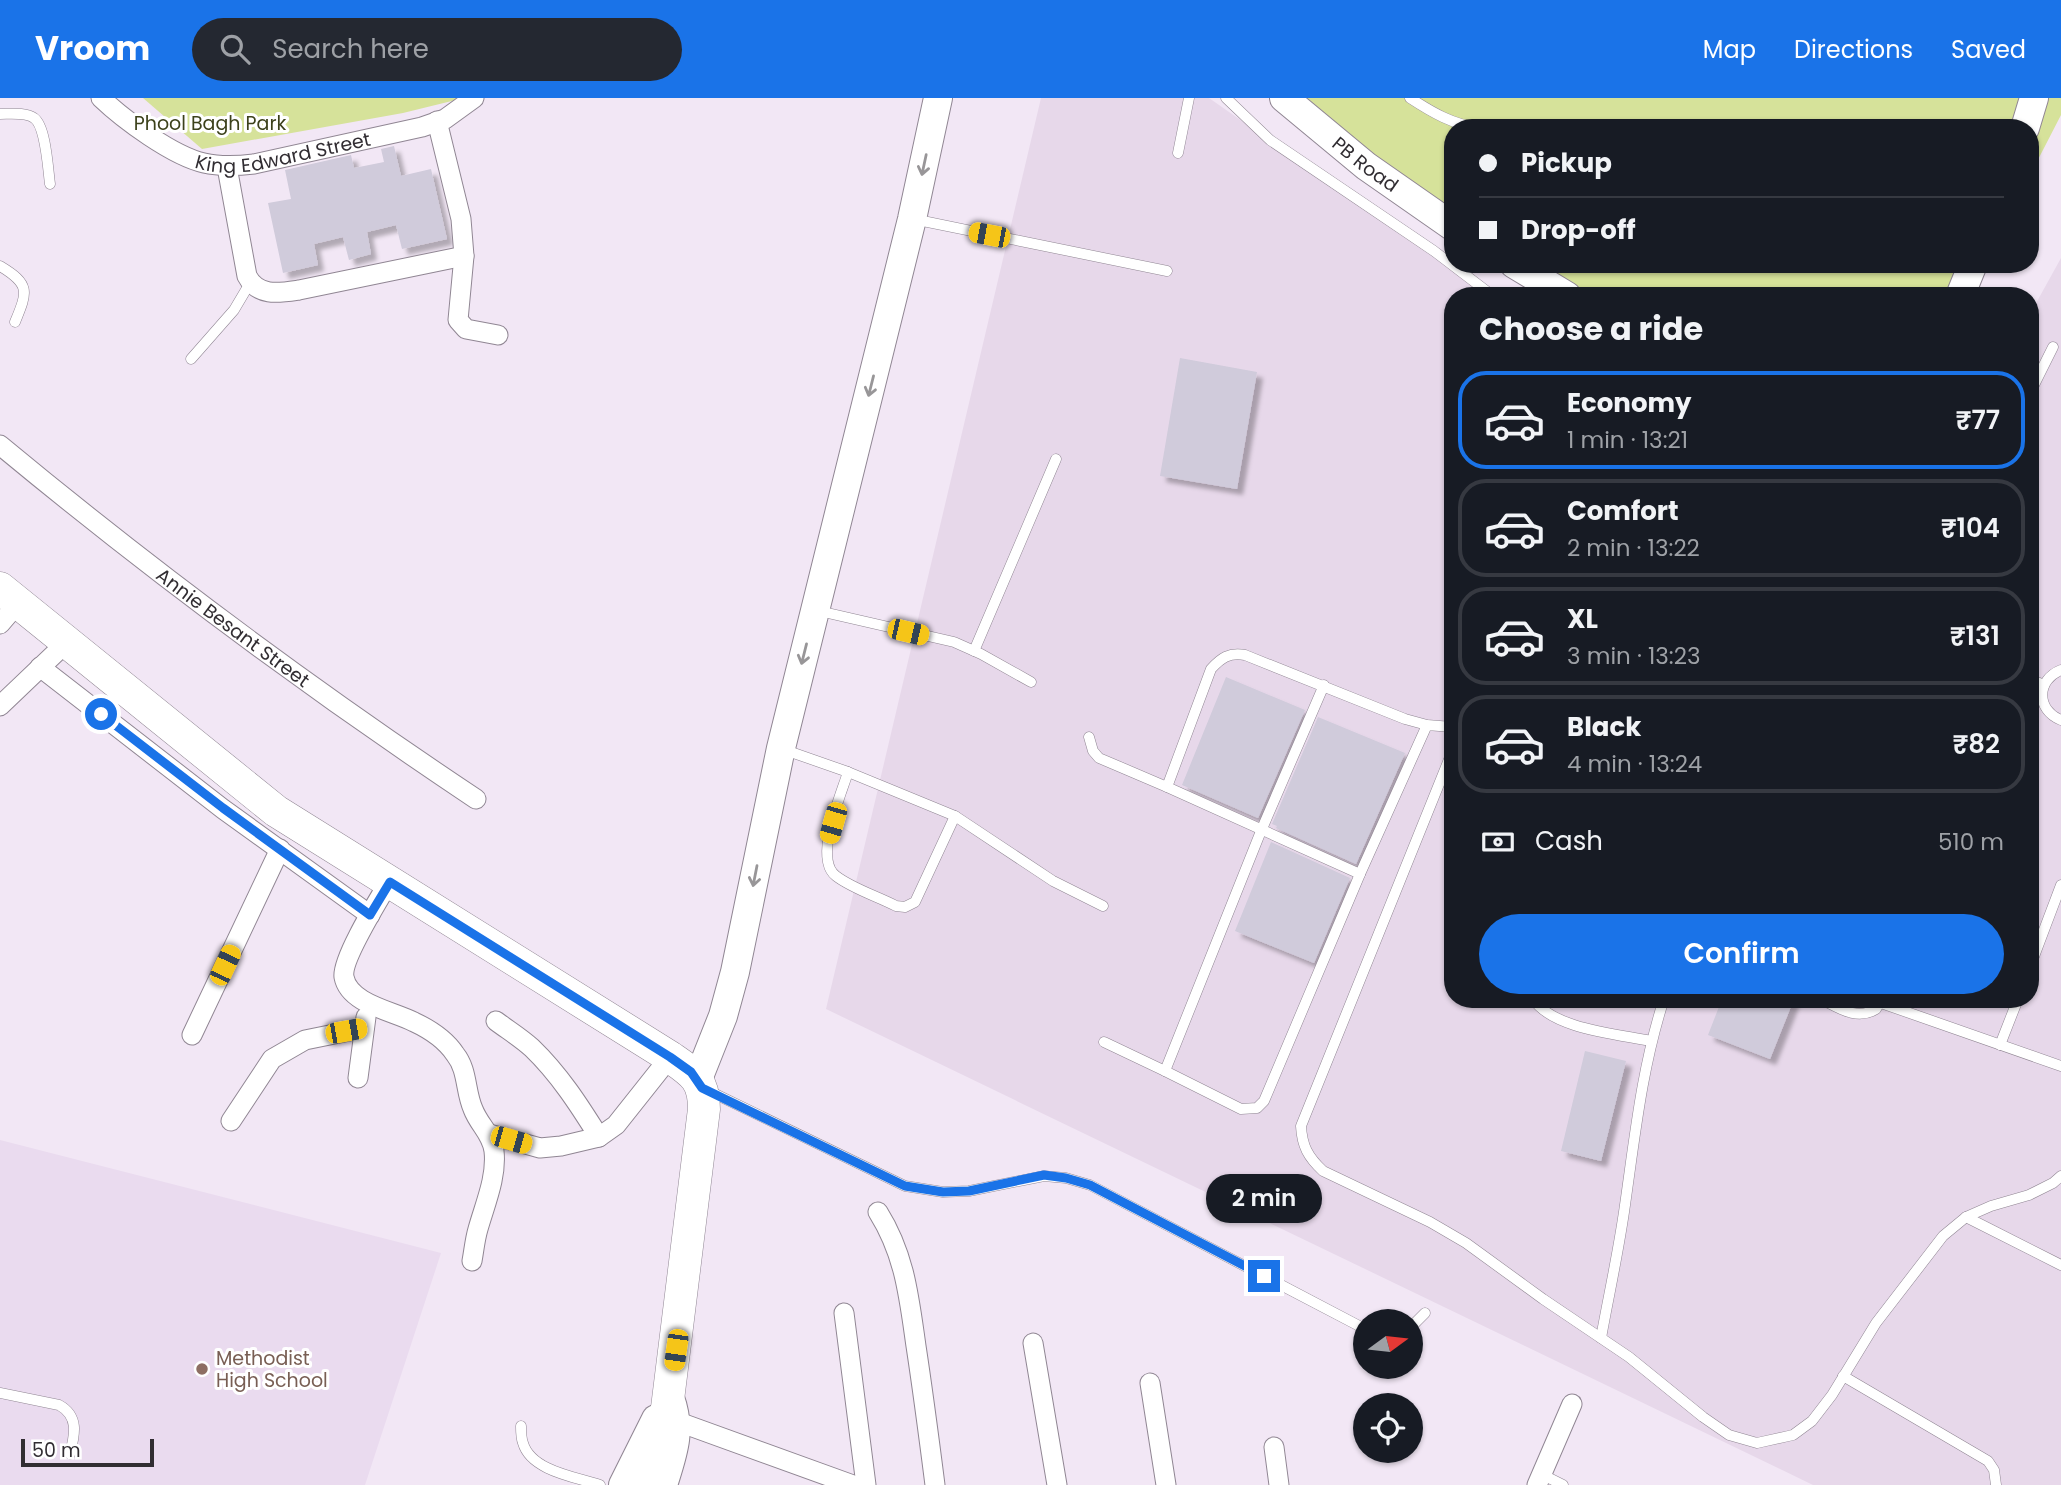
<!DOCTYPE html>
<html lang="en">
<head>
<meta charset="utf-8">
<style>
	body { margin:0; font-family:Poppins,sans-serif; background:#242831; color:#f1f3f6; height:100vh; display:flex; flex-direction:column; font-size:26px; white-space:nowrap }
	* { box-sizing:border-box; margin:0 }
	p { font-size:23px; color:#9ea1a6 }
	.icon { flex:none; width:38px; height:38px; fill:none; stroke:currentColor; stroke-width:2; stroke-linecap:round; stroke-linejoin:round }
	.map { position:relative; flex:1; overflow:hidden }
	.sheet { position:absolute; left:1444px; top:189px; width:595px; height:721px; display:flex; flex-direction:column; background:#171b24; border-radius:28px; box-shadow:0 2px 5px #0004 }
	.sheet>* { flex:none }
	.hud { position:absolute; left:1444px; top:21px; width:595px; height:154px; border-radius:28px; box-shadow:0 2px 5px #0004; display:grid; align-content:center; height:154px; padding:0 35px; background:#171b24 }
	.needle { width:46px; rotate:75deg }
	.tools { position:absolute; left:1353px; top:1211px; display:grid; gap:14px }
	.tools a { display:grid; place-items:center; width:70px; height:70px; border-radius:50%; background:#171b24; box-shadow:0 2px 5px #0004; font-size:35px }
	.scale { position:absolute; left:21px; bottom:18px; width:133px; box-sizing:border-box; padding-left:7px; border:4px solid #312d32; border-top:0; font-size:19px; line-height:24px; white-space:nowrap; color:#312d32; -webkit-text-stroke:5px #fff; paint-order:stroke }
	.end { position:absolute; width:32px; height:32px; margin:-16px; border:9px solid #1a73e8; background:#fff; box-shadow:0 0 0 4px #fff }
	.from { border-radius:50% }
	.bubble { position:absolute; height:49px; border-radius:24px; background:#171b24; box-shadow:0 2px 5px #0004; font-size:23px; font-weight:600; line-height:49px; text-align:center }
	.car { position:absolute; width:21px; height:42px; margin:-21px -10px; border-radius:9px; box-shadow:0 0 5px 2px #0007; background:linear-gradient(#f5c518 24%,#345 0 40%,#f5c518 0 76%,#345 0 86%,#f5c518 0) }
	.hud b { display:flex; align-items:center; gap:24px; height:66px; font-size:26px }
	.hud b+b { border-top:2px solid #363941 }
	.hud i { width:18px; height:18px; background:#f1f3f6 }
	ul { padding:0; list-style:none }
	li { display:flex; align-items:center; gap:21px; height:98px; margin:0 14px 10px; padding:0 21px; border:4px solid #363941; border-radius:28px }
	li div { flex:1 }
	li b { display:block; font-size:26px }
	li em { font-style:normal; font-weight:600 }
	li.current { border-color:#1a73e8 }
	li>.icon { width:63px; height:63px; stroke-width:1.5 }
	h2 { padding:0 35px; font-size:32px; line-height:84px }
	.pay { display:flex; align-items:center; gap:18px; height:77px; padding:0 35px; font-size:26px }
	.pay p { margin-inline-start:auto }
	.action { display:flex; gap:14px; margin-top:auto; padding:14px 35px }
	.action a { flex:1; height:80px; border-radius:42px; background:#1a73e8; color:#fff; font-size:28px; font-weight:600; line-height:80px; text-align:center }
	header { display:flex; align-items:center; gap:42px; box-sizing:border-box; height:98px; padding:0 35px; background:#1a73e8; color:#fff }
	header strong { font-size:33px }
	nav { display:flex; gap:38px; margin-inline-start:auto; font-size:24px }
	.search { width:490px; height:63px; background:#242831; display:flex; align-items:center; gap:18px; box-sizing:border-box; padding:0 24px; border-radius:38px; color:#9ea1a6; font-size:26px }
	.map>svg:first-child { display:block }
</style>
</head>
<body>
<header>
<strong>Vroom</strong>
<div class="search"><svg class="icon" aria-label="search" viewBox="0 0 24 24"><circle cx="10" cy="10" r="6"/><path d="M15 15l6 6"/></svg>Search here</div>
<nav><a>Map</a><a>Directions</a><a>Saved</a></nav>
</header>
<div class="map">
<svg width="2061" height="1387" viewBox="0 0 2061 1387">
	<defs>
		<filter id="shadow"><feDropShadow dx="6" dy="6" stdDeviation="2" flood-color="#0004"/></filter>
	</defs>
	<rect width="100%" height="100%" fill="#f2e7f5"/>
	<path fill="#eadbef" d="M0,1042L441,1155L365,1387H0Z"/>
	<path fill="#e7d8ea" d="M1041,0H1209L1492,198H1452V901H2030V216L2061,160V1387H1813L826,911Z"/>
	<g fill="#d6e29a">
		<path d="M143,0H464L403,15L202,51Z"/>
		<path d="M1292,0H2061V17L2030,77V30H1452V127Z"/>
		<path d="M1512,166H1984L1968,198H1560Z"/>
	</g>
	<g fill="#d0cbdb" filter="url(#shadow)">
		<path d="M394,48L401,78L431,71L447,141L402,151L396,127L367,134L371,156L349,162L343,139L314,146L318,167L283,175L268,105L291,101L285,72L351,57L354,70L384,64L381,51Z"/>
		<path d="M1180,260L1257,274L1237,391L1160,378Z"/>
		<path d="M1226,579L1305,612L1258,720L1182,687Z"/>
		<path d="M1318,619L1405,655L1356,766L1276,730L1277,728L1272,726Z"/>
		<path d="M1271,744L1350,780L1314,865L1235,833Z"/>
		<path d="M1722,901H1794L1770,961L1708,937Z"/>
		<path d="M1585,953L1626,963L1601,1063L1561,1053Z"/>
	</g>
	<g fill="none" stroke-linecap="round" stroke-linejoin="round">
		<defs>
			<g id="lane">
				<path d="M1226,0L1270,42L1434,153L1493,198"/>
				<path d="M1410,0C1433,15 1452,26 1479,30"/>
				<path d="M0,16C10,16 26,14 34,20C46,28 48,72 50,86"/>
				<path d="M1178,55L1189,0"/>
				<path d="M913,121L1167,173"/>
				<path d="M0,168C30,186 28,193 15,224"/>
				<path d="M191,261L234,212L250,185"/>
				<path d="M2030,295L2053,249"/>
				<path d="M819,513L954,544L981,556L1031,584"/>
				<path d="M974,553L1056,361"/>
				<path d="M2061,572C2036,582 2036,612 2061,622"/>
				<path d="M2030,581L2044,587"/>
				<path d="M1427,627L1360,776L1167,689L1211,571C1221,560 1229,554 1245,557L1405,621L1427,627L1452,629"/>
				<path d="M1089,639L1093,653L1099,660L1167,689"/>
				<path d="M785,652L848,674L955,718L1053,783L1103,808"/>
				<path d="M1452,654L1301,1028C1302,1048 1308,1059 1323,1073L1430,1124L1466,1145L1543,1201L1629,1259L1703,1319L1729,1337L1757,1345L1793,1337L1812,1323L1832,1297L1876,1225L1943,1138L1966,1119L1991,1108L2029,1097L2053,1085L2061,1078"/>
				<path d="M848,674C841,697 813,761 836,778C853,791 877,798 896,808L905,809L915,804L955,718"/>
				<path d="M2030,869L2061,787"/>
				<path d="M1533,901C1553,931 1617,936 1651,943"/>
				<path d="M1821,901C1839,910 1857,923 1876,911L1882,901"/>
				<path d="M1881,905L2061,968"/>
				<path d="M1104,944L1165,973L1261,733L1324,587"/>
				<path d="M2000,947L2018,901"/>
				<path d="M1165,973L1241,1011L1257,1010L1264,1003L1360,776"/>
				<path d="M709,993L905,1088L943,1094L969,1093L1044,1078L1066,1080L1090,1087L1365,1231"/>
				<path d="M1966,1119L2061,1167"/>
				<path d="M1410,1230L1425,1215"/>
				<path d="M1601,1240C1609,1196 1619,1151 1625,1107C1635,1037 1642,969 1664,901"/>
				<path d="M1843,1278L1988,1363L1994,1372L1996,1387"/>
				<path d="M0,1295L59,1307C79,1318 75,1336 70,1356"/>
				<path d="M521,1328C521,1334 521,1340 523,1345C531,1373 576,1379 600,1387"/>
				<path d="M1541,1376L1563,1387"/>
			</g>
			<g id="street">
				<path id="s1" d="M101,0C124,22 173,58 204,65C221,69 237,68 254,66L422,29L445,21L474,0"/>
				<path d="M437,23L461,121L464,158L458,222L466,231L498,237"/>
				<path d="M227,69L247,178C258,199 279,195 299,192L464,158"/>
				<path id="s2" d="M0,347C152,473 311,591 476,701"/>
				<path d="M0,526L18,505"/>
				<path d="M40,569L223,711L370,817"/>
				<path d="M0,608L67,544"/>
				<path d="M389,784C379,801 341,862 344,879C349,906 393,913 414,924C429,931 445,941 455,956C468,972 465,993 473,1011C479,1027 492,1036 494,1053C497,1079 485,1106 478,1131C475,1141 474,1152 472,1163"/>
				<path d="M496,923C508,932 521,940 532,950C559,976 579,1007 599,1039"/>
				<path d="M192,937L280,751"/>
				<path d="M358,980L366,919"/>
				<path d="M231,1023L272,961L305,942L364,930"/>
				<path d="M489,1036L540,1050L561,1048L599,1039L616,1027L670,959"/>
				<path d="M878,1114C905,1157 909,1199 916,1248C923,1294 929,1340 935,1387"/>
				<path d="M844,1215L866,1387"/>
				<path d="M1033,1245L1057,1387"/>
				<path d="M1150,1285L1166,1387"/>
				<path d="M676,1323L853,1387"/>
				<path d="M1274,1349L1279,1387"/>
				<path d="M1537,1387L1572,1306"/>
			</g>
			<g id="secondary">
				<path id="s3" d="M1284,0L1366,68L1452,128"/>
				<path d="M2025,30L2034,0"/>
				<path d="M1514,166L1567,198"/>
				<path d="M1960,198L1973,166"/>
				<path d="M698,981L723,918L735,874L781,650L912,121L938,0"/>
				<path d="M623,1387L656,1321"/>
				<path d="M663,1387C673,1355 682,1333 670,1300"/>
			</g>
			<path id="primary" d="M0,490L276,713L670,959C693,975 704,981 704,1011L667,1310L645,1387"/>
		</defs>
		<use href="#lane" stroke="#908693" stroke-width="11"/>
		<use href="#street" stroke="#908693" stroke-width="21"/>
		<use href="#secondary" stroke="#908693" stroke-width="30"/>
		<use href="#primary" stroke="#908693" stroke-width="33"/>
		<use href="#lane" stroke="#fff" stroke-width="10"/>
		<use href="#street" stroke="#fff" stroke-width="19"/>
		<use href="#secondary" stroke="#fff" stroke-width="28"/>
		<use href="#primary" stroke="#fff" stroke-width="32"/>
	</g>
	<defs><path id="oneway-shaft" d="M-6 0H5M1.5-3L5.5 0L1.5 3" fill="none" stroke-width="1.6" stroke-linecap="round" stroke-linejoin="round" transform="scale(1.75)"/></defs>
	<g stroke="#989698">
		<use href="#oneway-shaft" transform="translate(924 67) rotate(102)"/>
		<use href="#oneway-shaft" transform="translate(871 288) rotate(104)"/>
		<use href="#oneway-shaft" transform="translate(804 556) rotate(104)"/>
		<use href="#oneway-shaft" transform="translate(755 778) rotate(101)"/>
	</g>
	<g fill="none" stroke-linecap="round" stroke-linejoin="round">
		<path stroke="#1a73e8" stroke-width="9" d="M101,616L223,710L370,817L390,784L670,959L691,974L702,990L905,1088L943,1094L969,1093L1044,1077L1066,1080L1090,1087L1264,1178"/>
	</g>
	<circle fill="#8d6e63" stroke="#fff" stroke-width="2.5" cx="202" cy="1271" r="7"/>
	<g text-anchor="middle" stroke-width="6" stroke-linejoin="round" paint-order="stroke">
		<g font-size="19" fill="#3c411b" stroke="#fff">
			<text x="210" y="32">Phool Bagh Park</text>
		</g>
		<g font-size="19" fill="#312d32" stroke="#fff">
			<text dy="7" stroke="none"><textPath href="#s1" startOffset="203">King Edward Street</textPath></text>
			<text dy="7" stroke="none"><textPath href="#s3" startOffset="105">PB Road</textPath></text>
			<text dy="7" stroke="none"><textPath href="#s2" startOffset="296">Annie Besant Street</textPath></text>
		</g>
		<g font-size="19" fill="#785e54" stroke="#fff" text-anchor="start">
			<text x="216" y="1267">Methodist<tspan x="216" dy="22">High School</tspan></text>
		</g>
	</g>
</svg>
<div class="tools">
<a><svg class="needle" viewBox="-14 -14 28 28"><path d="M0-13l5 13h-10z" fill="#e53935"/><path d="M0 13l5-13h-10z" fill="#9ea1a6"/></svg></a>
<a><svg class="icon" aria-label="locate" viewBox="0 0 24 24"><circle cx="12" cy="12" r="6"/><path d="M12 2v4M12 18v4M2 12h4M18 12h4"/></svg></a>
</div>
<div class="scale">50 m</div>
<i class="end from" style="left:101px;top:616px"></i>
<i class="end" style="left:1264px;top:1178px"></i>
<div class="bubble" style="left:1206px;top:1076px;width:116px">2 min</div>
<i class="car" style="left:989px;top:137px;rotate:281deg"></i>
<i class="car" style="left:908px;top:534px;rotate:103deg"></i>
<i class="car" style="left:833px;top:725px;rotate:196deg"></i>
<i class="car" style="left:225px;top:867px;rotate:25deg"></i>
<i class="car" style="left:346px;top:933px;rotate:80deg"></i>
<i class="car" style="left:511px;top:1042px;rotate:106deg"></i>
<i class="car" style="left:676px;top:1252px;rotate:188deg"></i>
<div class="hud">
<b><i class="from"></i>Pickup</b>
<b><i></i>Drop-off</b>
</div>
<section class="sheet">
<h2>Choose a ride</h2>
<ul>
<li class="current"><svg class="icon" aria-label="car" viewBox="0 0 24 24"><path d="M5 17H2v-5l4-1 3-4h7l3 4 3 1v5h-3M9 17h6M6 11h13"/><circle cx="7" cy="17" r="2"/><circle cx="17" cy="17" r="2"/></svg><div><b>Economy</b><p>1 min · 13:21</p></div><em>₹77</em></li>
<li><svg class="icon" aria-label="car" viewBox="0 0 24 24"><path d="M5 17H2v-5l4-1 3-4h7l3 4 3 1v5h-3M9 17h6M6 11h13"/><circle cx="7" cy="17" r="2"/><circle cx="17" cy="17" r="2"/></svg><div><b>Comfort</b><p>2 min · 13:22</p></div><em>₹104</em></li>
<li><svg class="icon" aria-label="car" viewBox="0 0 24 24"><path d="M5 17H2v-5l4-1 3-4h7l3 4 3 1v5h-3M9 17h6M6 11h13"/><circle cx="7" cy="17" r="2"/><circle cx="17" cy="17" r="2"/></svg><div><b>XL</b><p>3 min · 13:23</p></div><em>₹131</em></li>
<li><svg class="icon" aria-label="car" viewBox="0 0 24 24"><path d="M5 17H2v-5l4-1 3-4h7l3 4 3 1v5h-3M9 17h6M6 11h13"/><circle cx="7" cy="17" r="2"/><circle cx="17" cy="17" r="2"/></svg><div><b>Black</b><p>4 min · 13:24</p></div><em>₹82</em></li>
</ul>
<div class="pay"><svg class="icon" aria-label="cash" viewBox="0 0 24 24"><path d="M3 7h18v10H3z"/><circle cx="12" cy="12" r="2"/></svg>Cash<p>510 m</p></div>
<div class="action"><a>Confirm</a></div>
</section>
</div>
</body>
</html>
